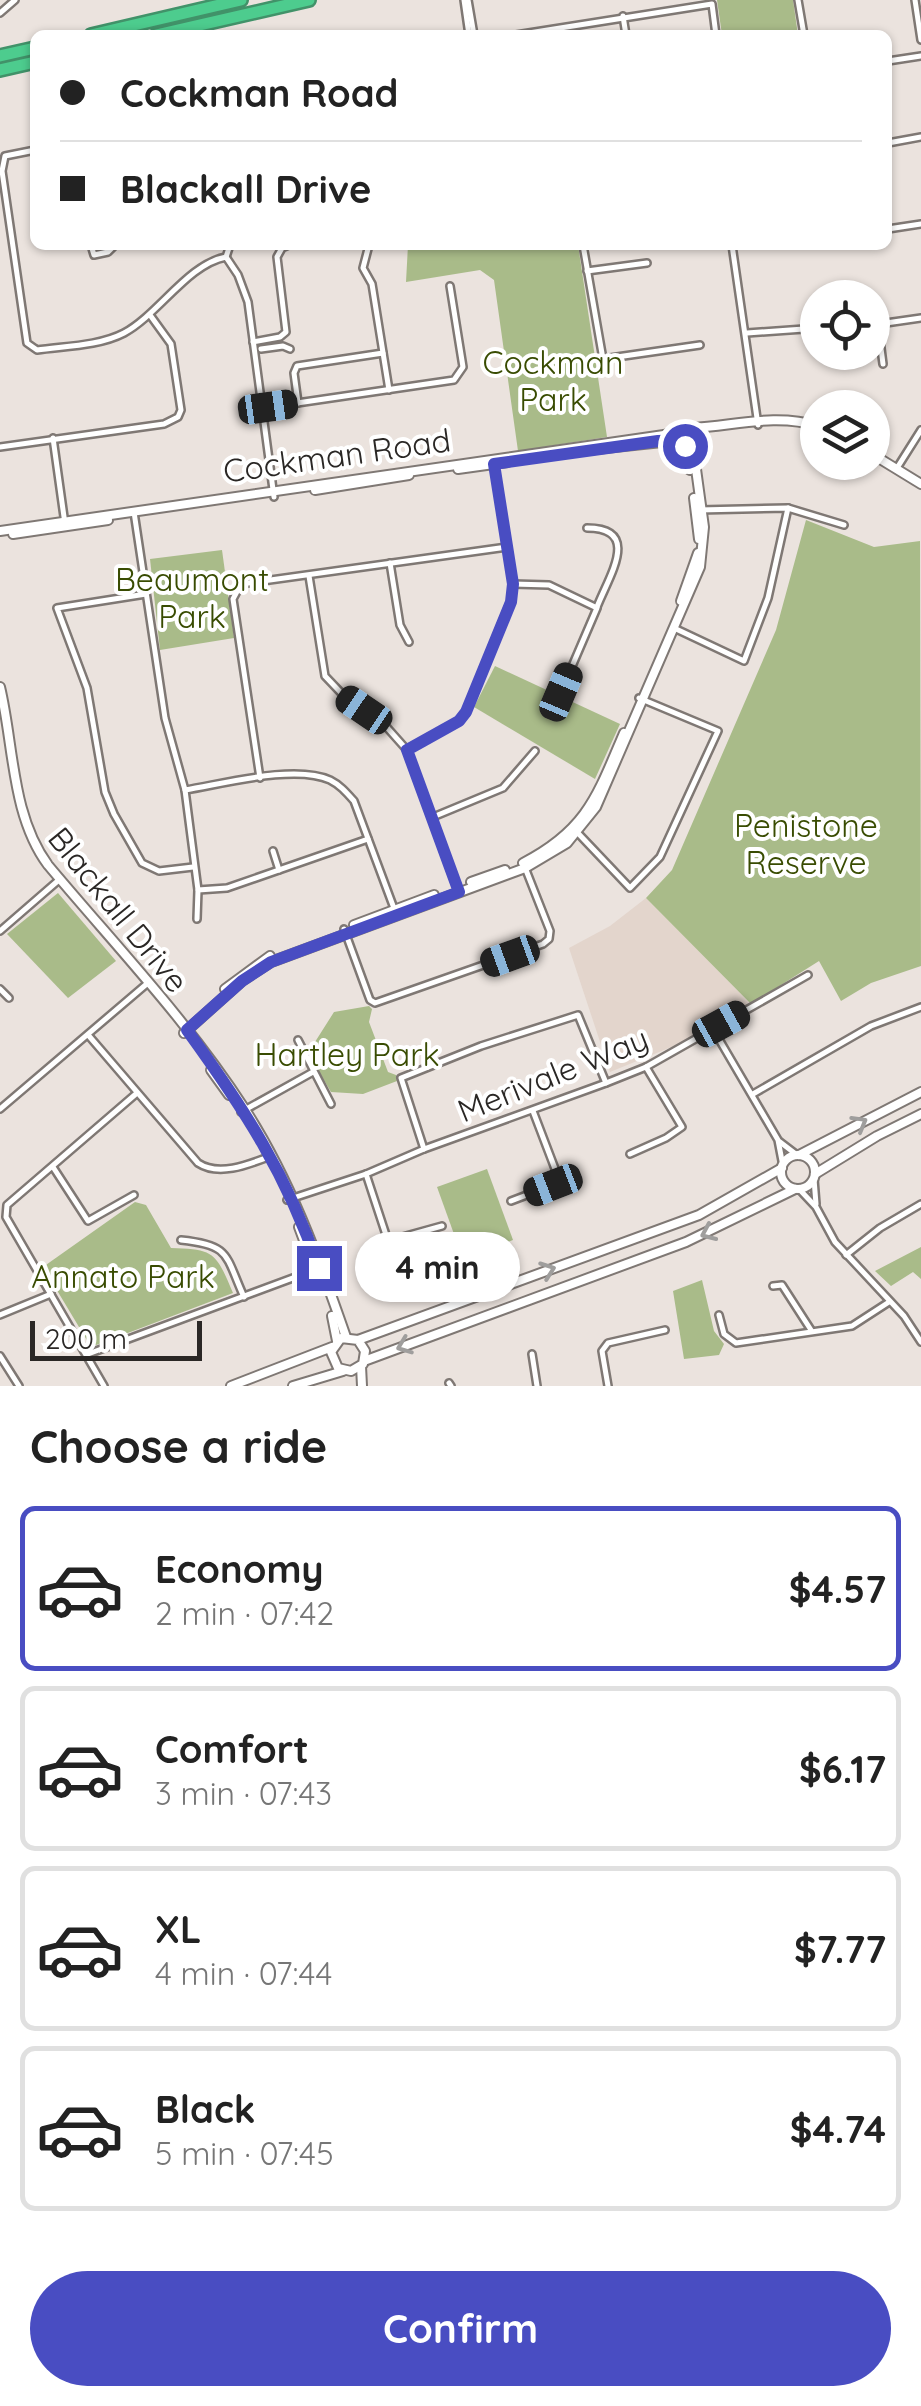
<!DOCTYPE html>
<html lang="en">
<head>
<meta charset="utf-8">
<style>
	body { margin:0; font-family:Quicksand,sans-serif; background:#f2f2f2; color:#222; height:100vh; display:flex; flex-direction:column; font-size:38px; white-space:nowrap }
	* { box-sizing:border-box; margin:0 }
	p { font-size:32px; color:#767676 }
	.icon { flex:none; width:55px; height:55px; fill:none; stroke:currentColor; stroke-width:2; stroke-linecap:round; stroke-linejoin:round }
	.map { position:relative; height:1386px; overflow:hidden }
	.side { display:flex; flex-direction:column; background:#fff; flex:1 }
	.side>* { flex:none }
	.hud { position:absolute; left:30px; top:30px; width:862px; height:220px; border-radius:15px; box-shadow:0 2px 8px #0004; display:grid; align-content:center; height:220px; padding:0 30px; background:#fff }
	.fabs { position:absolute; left:800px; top:280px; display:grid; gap:20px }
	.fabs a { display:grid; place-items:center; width:90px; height:90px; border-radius:50%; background:#fff; box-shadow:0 2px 8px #0004; font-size:50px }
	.scale { position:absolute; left:30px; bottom:25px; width:172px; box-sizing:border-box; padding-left:10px; border:5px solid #2a2725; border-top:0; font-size:28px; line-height:35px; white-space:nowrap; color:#2a2725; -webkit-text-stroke:8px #fff; paint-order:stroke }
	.end { position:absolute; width:45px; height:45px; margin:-22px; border:12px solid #494dc2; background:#fff; box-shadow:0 0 0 5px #fff }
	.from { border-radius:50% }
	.bubble { position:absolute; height:70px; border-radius:35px; background:#fff; box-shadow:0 2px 8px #0004; font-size:32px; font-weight:700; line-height:70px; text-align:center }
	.car { position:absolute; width:30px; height:60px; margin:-30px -15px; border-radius:12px; box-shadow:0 0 8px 2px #0007; background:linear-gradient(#222 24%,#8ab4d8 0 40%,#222 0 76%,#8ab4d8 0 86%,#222 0) }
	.hud b { display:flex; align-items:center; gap:35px; height:95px; font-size:38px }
	.hud b+b { border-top:2px solid #e0e0e0 }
	.hud i { width:25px; height:25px; background:#222 }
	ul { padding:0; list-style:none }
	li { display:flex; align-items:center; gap:30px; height:165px; margin:0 20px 15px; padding:0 10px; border:5px solid #e0e0e0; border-radius:15px }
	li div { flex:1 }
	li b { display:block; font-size:38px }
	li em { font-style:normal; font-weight:700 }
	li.selected { border-color:#494dc2 }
	li>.icon { width:90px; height:90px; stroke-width:1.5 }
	h2 { padding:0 30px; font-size:45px; line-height:120px }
	.action { display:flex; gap:20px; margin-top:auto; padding:20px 30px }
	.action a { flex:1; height:115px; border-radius:60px; background:#494dc2; color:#fff; font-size:40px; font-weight:700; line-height:115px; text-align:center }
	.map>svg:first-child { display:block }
</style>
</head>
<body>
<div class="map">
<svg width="921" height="1386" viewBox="0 0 921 1386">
	<rect width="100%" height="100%" fill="#ebe3de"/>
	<path fill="#e3d5cc" d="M646,898L751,1004L696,1037L610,1072L569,948L610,926Z"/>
	<g fill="#a9bb89">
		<path d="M717,0H793L798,35H722Z"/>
		<path d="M408,245H578L607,437L518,451L494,280L480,270L406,282Z"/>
		<path d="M806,520L874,547L920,541L921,966L871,983L841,1001L819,961L751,1004L646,898L672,870L776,630Z"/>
		<path d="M222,550L234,638L160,650L150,559Z"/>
		<path d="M495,666L620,724L595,779L474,707Z"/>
		<path d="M58,893L116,961L68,998L7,934Z"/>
		<path d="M369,1006L372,1009L369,1022L388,1072L396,1075L397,1081L363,1094L331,1092L308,1053L334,1012Z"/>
		<path d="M487,1169L513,1240L463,1259L437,1187Z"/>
		<path d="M135,1202L146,1205L171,1248C215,1249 216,1253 233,1293L91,1347L43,1267Z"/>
		<path d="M921,1247V1279L913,1272L891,1286L875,1271Z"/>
		<path d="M702,1280L714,1331L724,1344L719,1355L684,1359L673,1291Z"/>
	</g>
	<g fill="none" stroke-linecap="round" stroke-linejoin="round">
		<defs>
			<g id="street">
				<path d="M464,0L469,35"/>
				<path d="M468,0L474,35"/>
				<path d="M798,0L804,35"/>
				<path d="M915,0L921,40"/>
				<path d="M0,13L15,0"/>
				<path d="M623,16L626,35"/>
				<path d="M516,35L712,4L716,35"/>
				<path d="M888,61L921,56"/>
				<path d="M888,143L921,137"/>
				<path d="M35,150L5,156L2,171L27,343L37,350C65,346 99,346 124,333C159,314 188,264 226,257L230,245"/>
				<path d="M888,229L921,224"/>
				<path d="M91,245L94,255L108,252L115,245"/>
				<path d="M369,245L363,268L372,284L389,390"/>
				<path d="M583,245L603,359L700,345"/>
				<path d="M732,245L758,425"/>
				<path d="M226,257L238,275L248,302L274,497"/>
				<path d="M587,271L647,263"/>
				<path d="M872,325L921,318"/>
				<path d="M878,325L883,364"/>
				<path d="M747,333L818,328"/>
				<path d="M253,342L280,337L286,332L277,257L282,248L289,245"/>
				<path d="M261,349L283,346L290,349"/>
				<path d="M298,403L294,373L297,366L383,353"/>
				<path d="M263,408L454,380L463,367L450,286"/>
				<path d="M53,438L65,524"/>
				<path d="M0,447L164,424L178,417L181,410L171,344L150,315"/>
				<path d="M897,468L921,430"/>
				<path d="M699,510L788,508L844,525"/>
				<path d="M134,512L165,718L185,790L198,890L227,888L368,839"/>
				<path d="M587,528C642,528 609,576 597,607"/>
				<path d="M390,563L400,625L409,642"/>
				<path d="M309,576L325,676L345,697L383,723L407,750L459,893"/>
				<path d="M513,584L549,585L597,608L561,692"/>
				<path d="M146,594L57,608L87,688L105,792L114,814L142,863L159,871L193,867"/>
				<path d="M674,628L744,661L768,598L788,508"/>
				<path d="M407,750L459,721L466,712L511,601L513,584L494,462"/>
				<path d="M260,778L233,599L241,584L507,547"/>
				<path d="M185,790C223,784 295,764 330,780C340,785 346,792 354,801L395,911"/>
				<path d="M433,817L503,788L535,751"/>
				<path d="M575,830L630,888L660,857L718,731L639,698"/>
				<path d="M273,851L279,870"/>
				<path d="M197,919L198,890"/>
				<path d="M344,929L370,1000L375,1003L543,944L549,939L550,931L524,865"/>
				<path d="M0,931L60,879"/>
				<path d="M0,989L9,998"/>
				<path d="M713,1029L808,975"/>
				<path d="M89,1036L198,1163C219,1177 250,1164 271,1156"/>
				<path d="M298,1040L331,1104"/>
				<path d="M753,1094L871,1026L921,1007"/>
				<path d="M0,1109L149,982"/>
				<path d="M241,1112L313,1072"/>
				<path d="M780,1142L797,1155"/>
				<path d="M424,1149L401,1078L481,1046L578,1015L606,1083"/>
				<path d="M630,1154L666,1138L682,1127L646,1067"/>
				<path d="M53,1167L88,1221L134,1195"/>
				<path d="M366,1174L388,1241L442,1226"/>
				<path d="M814,1179L816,1204"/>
				<path d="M800,1190L816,1207L835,1242L904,1316L921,1342"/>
				<path d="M287,1200L366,1174L424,1149L606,1083L646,1067L713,1029L778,1140L783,1166"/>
				<path d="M511,1201L553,1185L557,1174L533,1111"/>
				<path d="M181,1240C231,1245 225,1255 244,1297"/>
				<path d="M846,1255L880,1228L921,1204"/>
				<path d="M773,1286L782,1285L811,1330"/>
				<path d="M0,1315L51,1294"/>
				<path d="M719,1315L724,1334L736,1343L852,1326L889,1302"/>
				<path d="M88,1354L317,1269"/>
				<path d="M532,1354L537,1386"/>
				<path d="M0,1356L19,1386"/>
				<path d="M449,1383L451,1386"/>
				<path d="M104,1386L6,1217L7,1205L137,1093"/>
				<path d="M608,1386L602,1351L608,1343L665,1330"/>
			</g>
			<g id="secondary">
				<path d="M692,428C734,426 775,413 818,426"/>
				<path d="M683,441L690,470"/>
				<path d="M577,451L681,440"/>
				<path d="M872,454L921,484"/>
				<path d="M458,469L508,462"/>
				<path d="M315,490L409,475"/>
				<path d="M694,498L699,539"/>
				<path d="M0,531L664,435L681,430"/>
				<path d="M13,534L108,520"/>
				<path d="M681,601L698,553"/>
				<path d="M0,687C14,745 11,815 48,865C115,945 187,1020 244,1108C289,1177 319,1259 346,1337"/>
				<path d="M523,863C587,830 597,796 624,733"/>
				<path d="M471,882L505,870"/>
				<path d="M354,925L434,895"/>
				<path d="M225,989L270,956"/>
				<path d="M184,1033L242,981L271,962L525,868L567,843L596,807L700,567L704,527L692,440"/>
				<path d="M211,1070L229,1095"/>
				<circle cx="798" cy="1172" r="17"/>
				<path d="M799,1155L921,1092"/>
				<path d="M815,1174L877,1136L921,1114"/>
				<path d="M299,1227L315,1270"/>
				<path d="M332,1316L337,1341"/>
				<path d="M358,1340L365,1351L363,1364L351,1371L338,1368L331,1352L341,1338L358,1340L699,1215L782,1168"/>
				<path d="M364,1361L686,1242L795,1189"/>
				<path d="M361,1366L362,1386"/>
				<path d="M231,1386L332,1347"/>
				<path d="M293,1386L343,1371"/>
			</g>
			<g id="highway">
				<path d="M91,35L241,0"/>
				<path d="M156,35L309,0"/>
				<path d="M0,56L35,48"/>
				<path d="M0,70L35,62"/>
			</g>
		</defs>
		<use href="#street" stroke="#7f7874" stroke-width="10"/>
		<use href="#secondary" stroke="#7f7874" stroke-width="12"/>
		<use href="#highway" stroke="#419269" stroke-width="16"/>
		<use href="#street" stroke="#fff" stroke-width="5"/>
		<use href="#secondary" stroke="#fff" stroke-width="8"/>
		<use href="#highway" stroke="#4dcc8e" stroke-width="11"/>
	</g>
	<defs><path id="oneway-chevron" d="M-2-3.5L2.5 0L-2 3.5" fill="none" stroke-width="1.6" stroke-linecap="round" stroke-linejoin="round" transform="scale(2.5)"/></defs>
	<g stroke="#9f9e9d">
		<use href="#oneway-chevron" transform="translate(860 1123) rotate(-30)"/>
		<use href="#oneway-chevron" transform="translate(708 1233) rotate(156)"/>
		<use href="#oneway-chevron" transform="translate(548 1270) rotate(-20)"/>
		<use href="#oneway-chevron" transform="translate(404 1346) rotate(159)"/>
	</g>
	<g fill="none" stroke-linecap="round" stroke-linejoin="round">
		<path stroke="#494dc2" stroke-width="12" d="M319,1268C286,1173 245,1110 187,1030L242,981L271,962L459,892L407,750L459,721L466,712L511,602L513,584L494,464L658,441L682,440L685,446"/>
	</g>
	<g text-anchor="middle" stroke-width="8" stroke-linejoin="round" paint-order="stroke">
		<g font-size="32" fill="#394c02" stroke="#fff">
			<text x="553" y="374">Cockman<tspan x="553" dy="37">Park</tspan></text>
			<text x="192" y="591">Beaumont<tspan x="192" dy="37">Park</tspan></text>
			<text x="806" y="837">Penistone<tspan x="806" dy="37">Reserve</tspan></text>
			<text x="347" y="1066">Hartley Park</text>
			<text x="123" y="1288">Annato Park</text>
		</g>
		<g font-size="32" fill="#2a2725" stroke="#fff">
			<text transform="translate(337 456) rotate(-8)" y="11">Cockman Road</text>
			<text transform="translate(118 910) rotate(51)" y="11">Blackall Drive</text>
			<text transform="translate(553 1075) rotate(-22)" y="11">Merivale Way</text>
		</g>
	</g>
</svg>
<div class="fabs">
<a><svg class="icon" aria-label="locate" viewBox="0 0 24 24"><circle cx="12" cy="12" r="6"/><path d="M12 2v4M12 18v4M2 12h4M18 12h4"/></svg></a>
<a><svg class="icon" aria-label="layers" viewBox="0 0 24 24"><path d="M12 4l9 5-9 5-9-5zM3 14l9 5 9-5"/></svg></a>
</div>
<div class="scale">200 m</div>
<i class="end from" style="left:685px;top:446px"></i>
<i class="end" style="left:319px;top:1268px"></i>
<div class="bubble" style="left:355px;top:1232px;width:165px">4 min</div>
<i class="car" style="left:268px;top:407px;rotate:82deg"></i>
<i class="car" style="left:561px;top:692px;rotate:23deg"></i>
<i class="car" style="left:364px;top:710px;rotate:304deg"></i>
<i class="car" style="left:510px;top:956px;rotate:250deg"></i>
<i class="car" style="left:721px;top:1024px;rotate:61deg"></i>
<i class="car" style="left:553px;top:1185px;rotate:249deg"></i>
<div class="hud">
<b><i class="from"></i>Cockman Road</b>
<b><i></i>Blackall Drive</b>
</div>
</div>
<section class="side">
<h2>Choose a ride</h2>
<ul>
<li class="selected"><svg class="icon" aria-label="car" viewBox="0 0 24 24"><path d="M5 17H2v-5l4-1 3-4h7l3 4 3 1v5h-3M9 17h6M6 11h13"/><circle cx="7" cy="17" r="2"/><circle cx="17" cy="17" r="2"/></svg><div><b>Economy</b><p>2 min · 07:42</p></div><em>$4.57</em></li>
<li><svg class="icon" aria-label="car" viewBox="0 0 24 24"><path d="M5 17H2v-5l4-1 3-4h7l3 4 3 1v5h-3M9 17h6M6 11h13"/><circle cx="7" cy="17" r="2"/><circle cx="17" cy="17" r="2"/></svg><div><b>Comfort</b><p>3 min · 07:43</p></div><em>$6.17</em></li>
<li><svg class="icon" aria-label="car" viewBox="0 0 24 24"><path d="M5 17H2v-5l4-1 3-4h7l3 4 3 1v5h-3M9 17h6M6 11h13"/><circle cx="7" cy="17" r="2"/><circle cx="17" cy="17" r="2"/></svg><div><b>XL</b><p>4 min · 07:44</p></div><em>$7.77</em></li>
<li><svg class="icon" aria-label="car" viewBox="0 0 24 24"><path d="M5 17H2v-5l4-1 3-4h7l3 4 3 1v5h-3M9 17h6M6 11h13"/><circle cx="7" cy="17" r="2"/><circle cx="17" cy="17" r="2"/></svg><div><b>Black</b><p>5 min · 07:45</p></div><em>$4.74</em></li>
</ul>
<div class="action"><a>Confirm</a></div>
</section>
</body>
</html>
